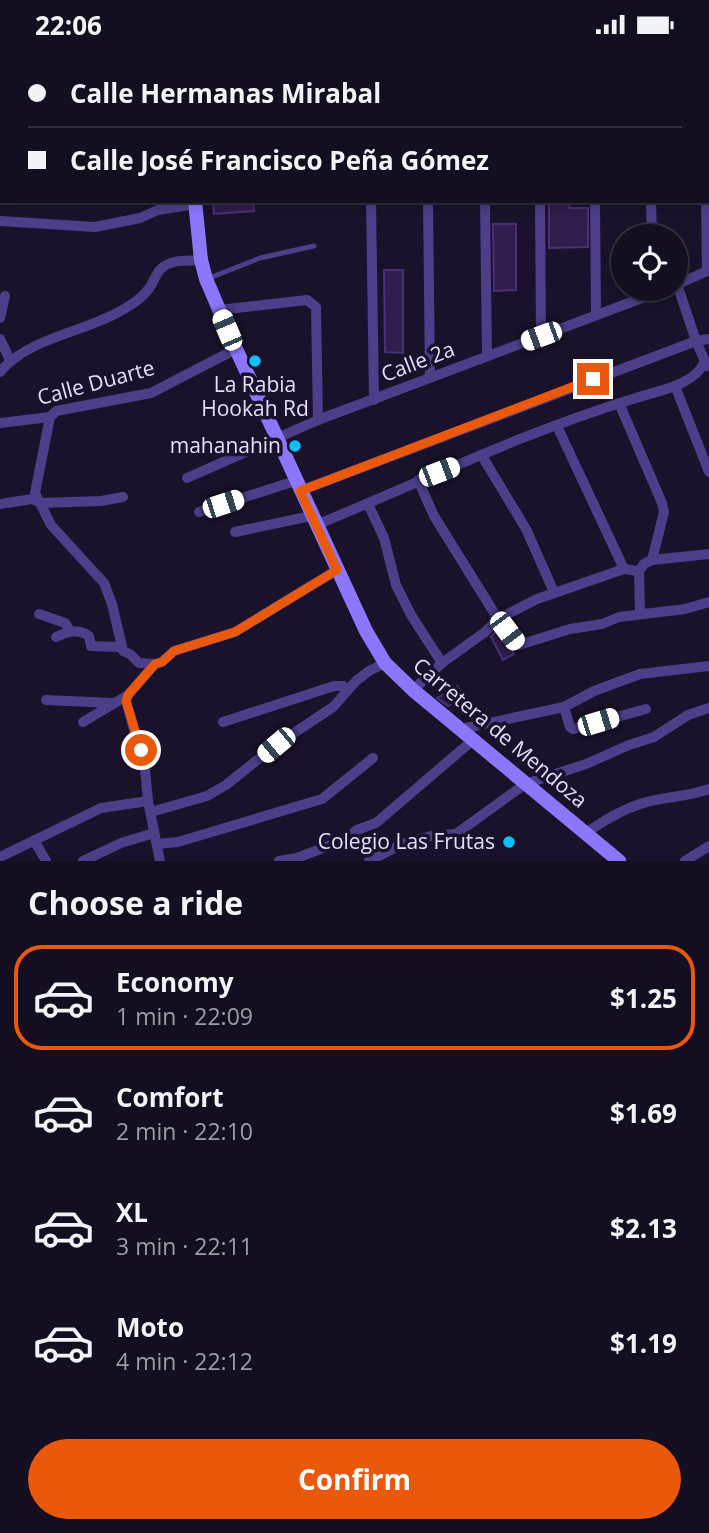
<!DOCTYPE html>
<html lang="en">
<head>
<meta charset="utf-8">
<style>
	body { margin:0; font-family:"Open Sans",sans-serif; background:#1c1729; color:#f1f3f6; height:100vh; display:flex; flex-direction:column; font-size:26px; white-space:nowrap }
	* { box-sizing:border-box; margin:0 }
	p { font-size:23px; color:#9d9ca5 }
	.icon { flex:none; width:38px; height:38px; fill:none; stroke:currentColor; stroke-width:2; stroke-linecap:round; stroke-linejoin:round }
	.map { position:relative; height:812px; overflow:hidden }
	.sheet { display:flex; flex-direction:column; background:#130e20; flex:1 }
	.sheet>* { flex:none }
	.guide { position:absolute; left:0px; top:0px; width:710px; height:154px; box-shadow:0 4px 10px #0003,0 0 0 2px #322e3e; display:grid; align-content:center; height:154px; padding:0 28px; background:#130e20 }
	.buttons { position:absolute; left:611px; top:175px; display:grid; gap:14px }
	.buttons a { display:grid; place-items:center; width:77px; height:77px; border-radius:50%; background:#130e20; box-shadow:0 4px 10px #0003,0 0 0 2px #322e3e; font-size:35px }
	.end { position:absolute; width:32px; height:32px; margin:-16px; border:9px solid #ea580c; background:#fff; box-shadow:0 0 0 4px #fff }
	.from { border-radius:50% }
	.car { position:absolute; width:21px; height:42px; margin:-21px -10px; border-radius:9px; box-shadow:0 0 5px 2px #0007; background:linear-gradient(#fff 24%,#345 0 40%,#fff 0 76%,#345 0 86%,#fff 0) }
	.guide b { display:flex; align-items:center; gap:24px; height:66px; font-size:26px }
	.guide b+b { border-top:2px solid #322e3e }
	.guide i { width:18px; height:18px; background:#f1f3f6 }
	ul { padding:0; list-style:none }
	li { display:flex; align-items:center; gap:21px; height:105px; margin:0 14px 10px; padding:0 14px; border:4px solid transparent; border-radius:28px }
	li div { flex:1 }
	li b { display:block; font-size:26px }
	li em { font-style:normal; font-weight:700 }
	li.on { border-color:#ea580c }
	li>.icon { width:63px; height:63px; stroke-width:1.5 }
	h2 { padding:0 28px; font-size:32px; line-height:84px }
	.action { display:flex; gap:14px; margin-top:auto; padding:14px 28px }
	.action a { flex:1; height:80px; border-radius:42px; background:#ea580c; color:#fff; font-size:28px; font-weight:700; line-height:80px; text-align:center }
	.status { display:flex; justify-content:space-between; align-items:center; height:49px; padding:0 35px; background:#130e20; direction:ltr }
	.status svg { height:19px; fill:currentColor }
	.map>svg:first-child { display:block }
</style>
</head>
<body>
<div class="status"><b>22:06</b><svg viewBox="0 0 49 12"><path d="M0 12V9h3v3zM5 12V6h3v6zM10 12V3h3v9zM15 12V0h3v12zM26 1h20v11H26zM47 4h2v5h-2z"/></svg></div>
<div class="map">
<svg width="709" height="812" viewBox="0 0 709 812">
	<rect width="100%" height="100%" fill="#19122a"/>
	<g fill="#2e1e4b" stroke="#493176" stroke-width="2">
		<path d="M213,152H253L254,162L214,165Z"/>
		<path d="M549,152H568L570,159H588V198L549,199Z"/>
		<path d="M493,175H516V241L494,242Z"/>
		<path d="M384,221H403V304L385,303Z"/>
		<path d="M496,582H498L514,605L503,611L491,588Z"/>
		<path d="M457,637L464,648L448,657L437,649Z"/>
	</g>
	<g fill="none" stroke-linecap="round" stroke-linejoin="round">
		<path stroke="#4c3e88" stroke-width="5" d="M207,230L260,209L314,197"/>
		<g stroke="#4c3e88" stroke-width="10">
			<path d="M49,0L50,2"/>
			<path d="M331,0V2"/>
			<path d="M537,0L538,2"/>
			<path d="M650,0V2"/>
			<path d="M706,0V2"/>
			<path d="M345,2L353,0"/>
			<path d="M610,2L613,0"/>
			<path d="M0,123L2,124"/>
			<path d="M371,152L374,351"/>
			<path d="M428,152L430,329"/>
			<path d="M485,152L487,307"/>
			<path d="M540,152L541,287"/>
			<path d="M595,152L596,266"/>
			<path d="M651,152L652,187"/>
			<path d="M706,152L707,222"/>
			<path d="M0,172L95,178L140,169L158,161L195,155"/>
			<path d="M677,235L696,292L707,317"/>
			<path d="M676,236L709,221"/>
			<path d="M219,261L307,251L316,258L318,371"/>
			<path d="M0,269L5,247"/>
			<path d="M0,290L10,311"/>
			<path d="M0,323C29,288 87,283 124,260C131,256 141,249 146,243C157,232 154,218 174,213C182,211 193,212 201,211"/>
			<path d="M675,337L709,423"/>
			<path d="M619,354L662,454L664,463L652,511"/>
			<path d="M50,368L35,444L51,476L104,534L112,555L123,602L130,605L139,614L155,615"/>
			<path d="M0,374L50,368L56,362L151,344L236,300"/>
			<path d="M557,377L624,520"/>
			<path d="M482,407L526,480L554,543"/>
			<path d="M187,429L318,371L666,240"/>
			<path d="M418,431L434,467L498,570L519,596L570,580L602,575L619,568L685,560L709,553"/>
			<path d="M300,442L696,292L709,290"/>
			<path d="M0,455L32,450L41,454L101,452L123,448"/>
			<path d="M368,455L384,489L396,536L411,566L442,614"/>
			<path d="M199,463L295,432"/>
			<path d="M316,476C421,433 524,383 633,350C656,342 695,337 705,312"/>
			<path d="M235,483L311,467"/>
			<path d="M639,522L640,564"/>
			<path d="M39,565L65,574L70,582"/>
			<path d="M56,588C67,583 78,579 89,587L91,597L121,598"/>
			<path d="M413,641L442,614L485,583L498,570L537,550L624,520L639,522L644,515L652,511L709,505"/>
			<path d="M46,651L112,654"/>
			<path d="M564,658L570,678L573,680L646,660"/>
			<path d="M83,673L128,646"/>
			<path d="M223,673L334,637H343L348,641"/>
			<path d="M461,680L564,658L594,642L640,625L709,617"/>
			<path d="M151,763L207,747L226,736L276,696L333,658L356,632L369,622L385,614"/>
			<path d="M586,784C609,768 633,754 661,750C677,747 693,746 709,740"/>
			<path d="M34,791L46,812"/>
			<path d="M157,795L178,793L322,750L373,709"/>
			<path d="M0,808L101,759L148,752"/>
			<path d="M83,812L121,794L154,784"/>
			<path d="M160,812L148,752L145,720L126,652L128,646L155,615L162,613L174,602L235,583L337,521"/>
			<path d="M279,812L297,809L344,791L357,781L376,774L473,691"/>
			<path d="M369,812L402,795L431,787L456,785L525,735L586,715L629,696L654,688L688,666L709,659"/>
			<path d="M685,812L709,797"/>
		</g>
		<g stroke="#8c76fb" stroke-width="14">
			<path d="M183,0V2"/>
			<path d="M195,152L201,211L206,230L236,300L366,582L385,614L413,641L619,812"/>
		</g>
	</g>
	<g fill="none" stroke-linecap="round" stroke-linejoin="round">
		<path stroke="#ea580c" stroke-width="9" d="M141,701L126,652L128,646L155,615L162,613L174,602L235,583L337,521L300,442L593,330"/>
	</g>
	<g fill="#0dbff8" stroke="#19122a" stroke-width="2.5">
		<circle cx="255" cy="312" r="7"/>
		<circle cx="295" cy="397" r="7"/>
		<circle cx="509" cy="793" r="7"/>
	</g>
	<g text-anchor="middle" stroke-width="7" stroke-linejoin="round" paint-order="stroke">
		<g font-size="21" fill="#e5dcfe" stroke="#19122a">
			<text transform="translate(418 313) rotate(-21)" y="7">Calle 2a</text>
			<text transform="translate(96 334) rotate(-15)" y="7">Calle Duarte</text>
			<text transform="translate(500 684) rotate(40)" y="7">Carretera de Mendoza</text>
		</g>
		<g font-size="21" fill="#e5dcfe" stroke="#19122a" text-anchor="end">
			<text x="255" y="343" text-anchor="middle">La Rabia<tspan x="255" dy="24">Hookah Rd</tspan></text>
			<text x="281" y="404">mahanahin</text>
			<text x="495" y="800">Colegio Las Frutas</text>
		</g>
	</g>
</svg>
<div class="buttons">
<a><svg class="icon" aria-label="locate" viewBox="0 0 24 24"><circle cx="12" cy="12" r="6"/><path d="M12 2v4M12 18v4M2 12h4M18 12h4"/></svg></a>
</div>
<i class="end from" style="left:141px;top:701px"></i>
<i class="end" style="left:593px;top:330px"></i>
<i class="car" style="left:227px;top:281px;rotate:337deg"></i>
<i class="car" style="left:541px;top:287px;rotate:250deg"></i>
<i class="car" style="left:439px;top:423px;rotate:69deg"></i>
<i class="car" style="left:223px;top:455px;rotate:72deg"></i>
<i class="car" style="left:507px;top:582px;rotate:143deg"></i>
<i class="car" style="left:598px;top:673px;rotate:73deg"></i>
<i class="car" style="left:276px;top:696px;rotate:230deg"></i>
<div class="guide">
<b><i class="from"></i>Calle Hermanas Mirabal</b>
<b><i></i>Calle José Francisco Peña Gómez</b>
</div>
</div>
<section class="sheet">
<h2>Choose a ride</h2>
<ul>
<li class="on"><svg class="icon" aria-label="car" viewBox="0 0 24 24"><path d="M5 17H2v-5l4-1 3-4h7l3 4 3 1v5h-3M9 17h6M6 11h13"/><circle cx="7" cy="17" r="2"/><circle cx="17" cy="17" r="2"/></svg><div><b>Economy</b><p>1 min · 22:09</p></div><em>$1.25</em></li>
<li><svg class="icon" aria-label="car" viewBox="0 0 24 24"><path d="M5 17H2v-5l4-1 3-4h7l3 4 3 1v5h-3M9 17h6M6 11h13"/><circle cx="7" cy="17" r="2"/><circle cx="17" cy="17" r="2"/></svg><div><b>Comfort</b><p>2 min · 22:10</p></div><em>$1.69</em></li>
<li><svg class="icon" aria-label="car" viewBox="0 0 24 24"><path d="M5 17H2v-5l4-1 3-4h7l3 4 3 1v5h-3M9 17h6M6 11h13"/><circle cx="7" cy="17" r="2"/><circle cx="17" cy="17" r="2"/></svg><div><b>XL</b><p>3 min · 22:11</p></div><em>$2.13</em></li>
<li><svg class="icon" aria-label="car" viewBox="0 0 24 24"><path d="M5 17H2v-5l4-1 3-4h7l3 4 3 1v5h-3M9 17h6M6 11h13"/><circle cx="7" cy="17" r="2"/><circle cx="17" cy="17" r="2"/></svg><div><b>Moto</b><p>4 min · 22:12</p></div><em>$1.19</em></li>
</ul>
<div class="action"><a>Confirm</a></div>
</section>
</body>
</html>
